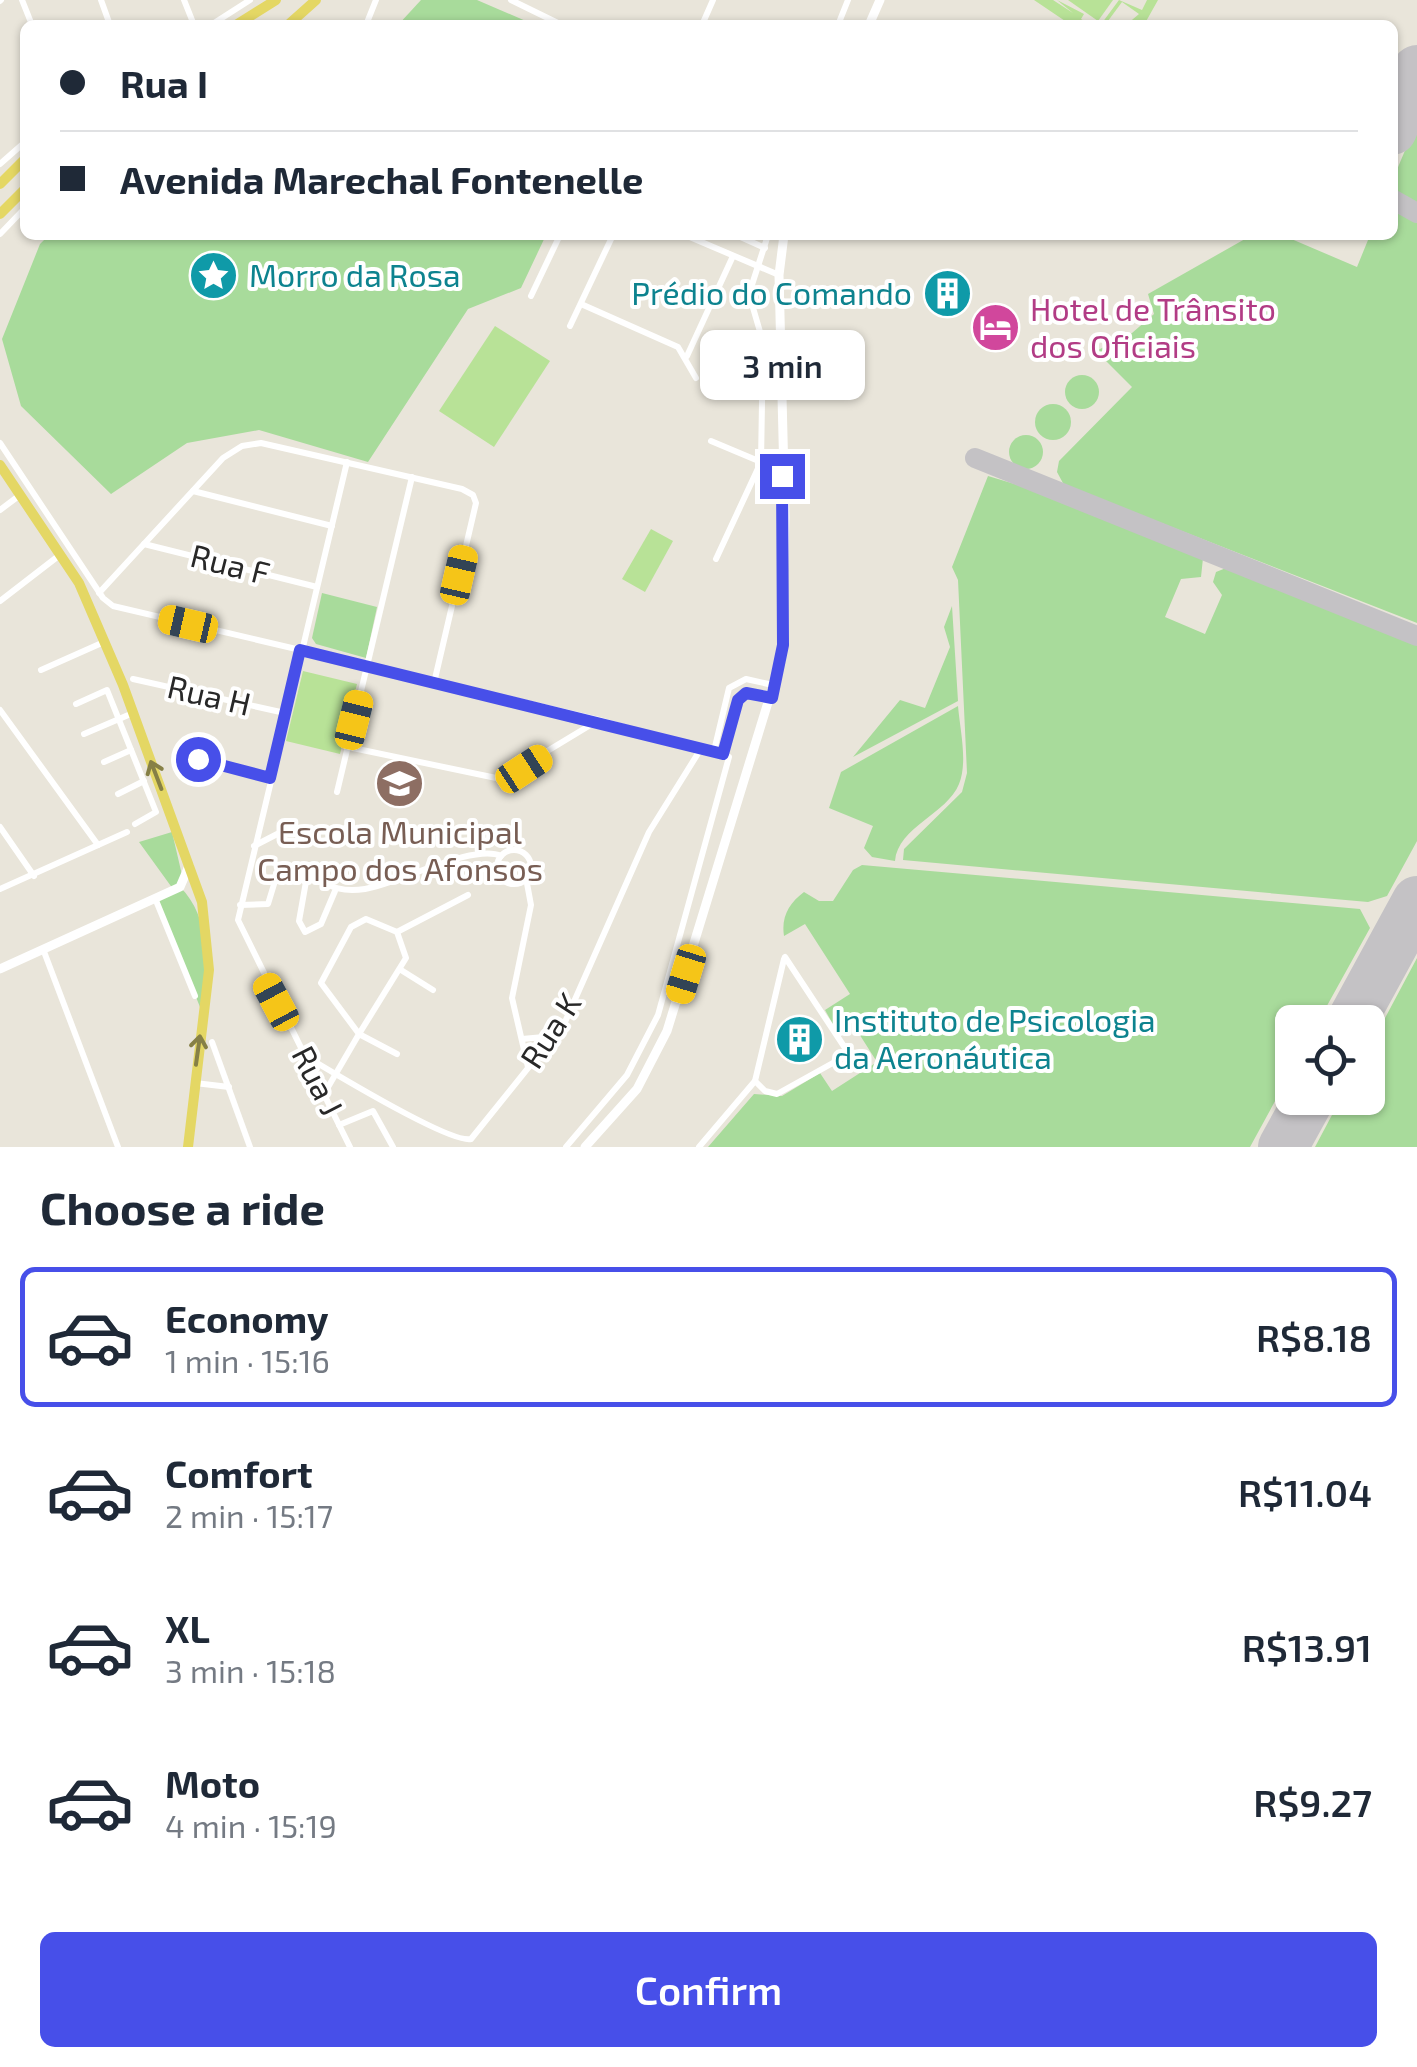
<!DOCTYPE html>
<html lang="en">
<head>
<meta charset="utf-8">
<style>
	body { margin:0; font-family:"Exo 2",sans-serif; background:#f2f2f3; color:#1f2937; height:100vh; display:flex; flex-direction:column; font-size:38px; white-space:nowrap }
	* { box-sizing:border-box; margin:0 }
	p { font-size:32px; color:#747a83 }
	.icon { flex:none; width:55px; height:55px; fill:none; stroke:currentColor; stroke-width:2; stroke-linecap:round; stroke-linejoin:round }
	.map { position:relative; height:1147px; overflow:hidden }
	.drawer { display:flex; flex-direction:column; background:#fff; flex:1 }
	.drawer>* { flex:none }
	.guide { position:absolute; left:20px; top:20px; width:1378px; height:220px; border-radius:15px; box-shadow:0 2px 8px #0004; display:grid; align-content:center; height:220px; padding:0 40px; background:#fff }
	.tools { position:absolute; left:1275px; top:1005px; display:grid; gap:20px }
	.tools a { display:grid; place-items:center; width:110px; height:110px; border-radius:15px; background:#fff; box-shadow:0 2px 8px #0004; font-size:50px }
	.end { position:absolute; width:45px; height:45px; margin:-22px; border:12px solid #474fe9; background:#fff; box-shadow:0 0 0 5px #fff }
	.from { border-radius:50% }
	.bubble { position:absolute; height:70px; border-radius:15px; background:#fff; box-shadow:0 2px 8px #0004; font-size:32px; font-weight:600; line-height:70px; text-align:center }
	.car { position:absolute; width:30px; height:60px; margin:-30px -15px; border-radius:12px; box-shadow:0 0 8px 2px #0007; background:linear-gradient(#f5c518 24%,#345 0 40%,#f5c518 0 76%,#345 0 86%,#f5c518 0) }
	.guide b { display:flex; align-items:center; gap:35px; height:95px; font-size:38px }
	.guide b+b { border-top:2px solid #e0e1e3 }
	.guide i { width:25px; height:25px; background:#1f2937 }
	ul { padding:0; list-style:none }
	li { display:flex; align-items:center; gap:30px; height:140px; margin:0 20px 15px; padding:0 20px; border:5px solid transparent; border-radius:15px }
	li div { flex:1 }
	li b { display:block; font-size:38px }
	li em { font-style:normal; font-weight:600 }
	li.on { border-color:#474fe9 }
	li>.icon { width:90px; height:90px; stroke-width:1.5 }
	h2 { padding:0 40px; font-size:45px; line-height:120px }
	.cta { display:flex; gap:20px; margin-top:auto; padding:20px 40px }
	.cta a { flex:1; height:115px; border-radius:15px; background:#474fe9; color:#fff; font-size:40px; font-weight:600; line-height:115px; text-align:center }
	.map>svg:first-child { display:block }
</style>
</head>
<body>
<div class="map">
<svg width="1417" height="1147" viewBox="0 0 1417 1147">
	<rect width="100%" height="100%" fill="#e9e5da"/>
	<g fill="#a8db9b">
		<path d="M421,0H477L535,25H398Z"/>
		<path d="M1417,122V206L1395,195L1393,179Z"/>
		<path d="M1393,210L1417,223V623L1064,485L1057,472L1059,461L1132,387L1096,351L1132,333L1154,314L1148,294L1252,235H1282L1357,267L1368,240L1358,235H1392Z"/>
		<path d="M49,235H546L521,288L468,309L368,462L259,430L187,443L111,494L21,406L2,339L40,244Z"/>
		<circle cx="1082" cy="392" r="17"/>
		<circle cx="1053" cy="422" r="18"/>
		<circle cx="1026" cy="452" r="17"/>
		<path d="M988,476L1031,489L1203,558L1201,577L1181,579L1165,617L1205,634L1222,595L1213,582L1216,572L1226,568L1417,645V841L1387,896L1368,902L903,860L904,849L962,792L967,773L958,580L952,567Z"/>
		<path d="M322,593L377,607L366,658L316,644L312,638Z"/>
		<path d="M952,606L958,701L853,757L900,700L925,708L950,647L944,627Z"/>
		<path d="M958,706C960,730 968,762 959,784C947,814 898,827 895,861L872,857L864,848L873,826L829,808L841,772Z"/>
		<path d="M172,832L182,875L180,887C211,917 208,967 200,1007L156,898L173,889L139,842Z"/>
		<path d="M862,865L1360,909L1370,928L1318,1022H1292V1070L1250,1147H708L754,1094L782,1096L820,1073L832,1091L877,1062L849,1018L834,1026L825,1010L850,994L805,924L784,936C781,917 789,903 804,892L819,901H833L853,870Z"/>
		<path d="M1417,958V1147H1315L1341,1098H1368V1050Z"/>
	</g>
	<g fill="#b8e297">
		<path d="M1034,0H1053L1073,13L1057,0L1084,14L1081,19L1090,25H1071Z"/>
		<path d="M1068,0H1113L1098,21Z"/>
		<path d="M1119,0L1142,10L1147,0H1158L1144,25H1126L1139,14L1122,2L1105,25L1102,23Z"/>
		<path d="M495,326L550,361L494,447L439,411Z"/>
		<path d="M651,529L673,541L645,592L622,579Z"/>
		<path d="M303,671L357,684L340,754L286,741Z"/>
	</g>
	<g fill="none" stroke-linecap="round" stroke-linejoin="round">
		<g stroke="#c4c2c5" stroke-width="20">
			<path d="M1392,199L1417,213"/>
			<path d="M975,458L1417,636"/>
		</g>
		<g stroke="#c4c2c5" stroke-width="50">
			<path d="M1392,130L1417,70"/>
			<path d="M1351,1022L1417,901"/>
			<path d="M1283,1147L1310,1098"/>
		</g>
		<g stroke="#fff" stroke-width="6">
			<path d="M22,0L32,25"/>
			<path d="M101,0L110,25"/>
			<path d="M184,0L194,25"/>
			<path d="M511,0L562,25"/>
			<path d="M0,1L1,0"/>
			<path d="M211,25L250,0"/>
			<path d="M366,25L376,0"/>
			<path d="M702,25L713,0"/>
			<path d="M838,25L848,0"/>
			<path d="M0,164L25,142"/>
			<path d="M0,234L25,208"/>
			<path d="M685,235L779,275"/>
			<path d="M736,235L765,248"/>
			<path d="M531,296L560,235"/>
			<path d="M581,304L678,347L696,378"/>
			<path d="M570,326L613,235"/>
			<path d="M687,356L733,256"/>
			<path d="M711,441L761,462"/>
			<path d="M0,443L103,598L113,606L599,720L729,757L658,1015L627,1075L566,1147"/>
			<path d="M347,462L238,920L350,1147"/>
			<path d="M193,491L332,526"/>
			<path d="M0,510L20,495"/>
			<path d="M144,544L317,587"/>
			<path d="M716,559L761,462L763,342L749,294L768,235"/>
			<path d="M99,593L223,458L242,446L261,443L462,489L473,495L476,503L434,683"/>
			<path d="M0,601L61,554"/>
			<path d="M41,670L104,642"/>
			<path d="M133,679L285,713"/>
			<path d="M76,704L107,690L156,812L135,824"/>
			<path d="M0,710L98,845"/>
			<path d="M84,734L133,713"/>
			<path d="M348,747L501,779L597,721"/>
			<path d="M714,751L729,688L746,679L773,685"/>
			<path d="M723,754L741,695L772,698"/>
			<path d="M198,759L270,778"/>
			<path d="M104,762L131,750"/>
			<path d="M337,792L412,477"/>
			<path d="M118,794L144,781"/>
			<path d="M0,827L34,876"/>
			<path d="M254,846L285,830L323,844L345,828"/>
			<circle cx="514" cy="867" r="17"/>
			<path d="M307,876L299,921L305,932L321,924L335,891"/>
			<path d="M526,878L531,905L512,998L528,1067"/>
			<path d="M0,889L127,832"/>
			<path d="M155,898L195,996"/>
			<path d="M240,905L268,904L275,881L291,870C321,875 328,895 365,889C398,884 473,843 501,856"/>
			<path d="M366,919L397,932L406,958L359,1034L321,983L351,927Z"/>
			<path d="M397,932L468,895"/>
			<path d="M43,949L118,1147"/>
			<path d="M401,970L433,990"/>
			<path d="M522,1039L555,1036"/>
			<path d="M212,1042L250,1147"/>
			<path d="M307,1057C332,1072 451,1144 471,1139L565,1022L649,832L702,747"/>
			<path d="M755,1081L765,1091L777,1094L849,1054L785,957"/>
			<path d="M195,1083L229,1087"/>
			<path d="M324,1094L359,1034L397,1054"/>
			<path d="M339,1125L373,1111L393,1147"/>
			<path d="M699,1147L755,1081L784,959"/>
		</g>
		<g stroke="#fff" stroke-width="9">
			<path d="M869,25L880,0"/>
			<path d="M0,969L180,887L189,866"/>
			<path d="M585,1147L637,1089L667,1031L781,660L785,517L779,275L784,235"/>
		</g>
		<g stroke="#e4d764" stroke-width="10">
			<path d="M236,25L276,0"/>
			<path d="M288,25L316,0"/>
			<path d="M0,184L25,159"/>
			<path d="M0,214L25,189"/>
			<path d="M0,465L79,583L123,685L202,902L209,970L188,1147"/>
		</g>
	</g>
	<defs><path id="oneway-shaft" d="M-6 0H5M1.5-3L5.5 0L1.5 3" fill="none" stroke-width="1.6" stroke-linecap="round" stroke-linejoin="round" transform="scale(2.5)"/></defs>
	<g stroke="#868046">
		<use href="#oneway-shaft" transform="translate(156 775) rotate(-111)"/>
		<use href="#oneway-shaft" transform="translate(198 1050) rotate(-82)"/>
	</g>
	<g fill="none" stroke-linecap="round" stroke-linejoin="round">
		<path stroke="#474fe9" stroke-width="12" d="M198,759L270,778L300,650L723,754L738,700L746,693L772,698L783,645L782,476"/>
	</g>
	<defs>
		<symbol id="sight-disc" viewBox="-11 -11 22 22"><circle r="9.5" fill="#0f9aa8" stroke="#fff"/><path d="M0-6L1.8-2.2L6-1.7L2.9 1.2L3.7 5.4L0 3.3L-3.7 5.4L-2.9 1.2L-6-1.7L-1.8-2.2Z" fill="#fff"/></symbol>
		<symbol id="building-disc" viewBox="-11 -11 22 22"><circle r="9.5" fill="#0f9aa8" stroke="#fff"/><path d="M-4-6H4V6H1V3H-1V6H-4ZM-2.5-4.3h1.7v1.8h-1.7ZM.8-4.3h1.7v1.8H.8ZM-2.5-1h1.7V.8h-1.7ZM.8-1h1.7V.8H.8Z" fill="#fff"/></symbol>
		<symbol id="hotel-disc" viewBox="-11 -11 22 22"><circle r="9.5" fill="#d1479c" stroke="#fff"/><path d="M-6-4.5h1.5V1H6V5H4.5V3h-9V5H-6ZM-4 0a1.8 1.8 0 1 1 3.6 0ZM.5 0V-2.5h3Q6-2.5 6 0Z" fill="#fff"/></symbol>
		<symbol id="school-disc" viewBox="-11 -11 22 22"><circle r="9.5" fill="#8d6e63" stroke="#fff"/><path d="M0-5L7-2L0 1L-7-2ZM-4 1L0 2.5L4 1V4Q0 6-4 4Z" fill="#fff"/></symbol>
	</defs>
	<g fill-rule="evenodd">
		<use href="#sight-disc" x="186" y="248" width="55" height="55"/>
		<use href="#building-disc" x="920" y="266" width="55" height="55"/>
		<use href="#hotel-disc" x="968" y="300" width="55" height="55"/>
		<use href="#school-disc" x="372" y="756" width="55" height="55"/>
		<use href="#building-disc" x="772" y="1012" width="55" height="55"/>
	</g>
	<g text-anchor="middle" stroke-width="8" stroke-linejoin="round" paint-order="stroke">
		<g font-size="32" fill="#0d838f" stroke="#fff" text-anchor="start">
			<text x="249" y="287">Morro da Rosa</text>
			<text x="912" y="305" text-anchor="end">Prédio do Comando</text>
			<text x="834" y="1032">Instituto de Psicologia<tspan x="834" dy="37">da Aeronáutica</tspan></text>
		</g>
		<g font-size="32" fill="#b23c85" stroke="#fff" text-anchor="start">
			<text x="1030" y="321">Hotel de Trânsito<tspan x="1030" dy="37">dos Oficiais</tspan></text>
		</g>
		<g font-size="32" fill="#282828" stroke="#fff">
			<text transform="translate(230 565) rotate(14)" y="11">Rua F</text>
			<text transform="translate(209 696) rotate(13)" y="11">Rua H</text>
			<text transform="translate(551 1031) rotate(-57)" y="11">Rua K</text>
			<text transform="translate(317 1081) rotate(63)" y="11">Rua J</text>
		</g>
		<g font-size="32" fill="#785e54" stroke="#fff">
			<text x="400" y="844">Escola Municipal<tspan x="400" dy="37">Campo dos Afonsos</tspan></text>
		</g>
	</g>
</svg>
<div class="tools">
<a><svg class="icon" aria-label="locate" viewBox="0 0 24 24"><circle cx="12" cy="12" r="6"/><path d="M12 2v4M12 18v4M2 12h4M18 12h4"/></svg></a>
</div>
<i class="end from" style="left:198px;top:759px"></i>
<i class="end" style="left:782px;top:476px"></i>
<div class="bubble" style="left:700px;top:330px;width:165px">3 min</div>
<i class="car" style="left:459px;top:575px;rotate:13deg"></i>
<i class="car" style="left:188px;top:624px;rotate:283deg"></i>
<i class="car" style="left:354px;top:720px;rotate:14deg"></i>
<i class="car" style="left:524px;top:769px;rotate:57deg"></i>
<i class="car" style="left:686px;top:974px;rotate:197deg"></i>
<i class="car" style="left:276px;top:1002px;rotate:332deg"></i>
<div class="guide">
<b><i class="from"></i>Rua I</b>
<b><i></i>Avenida Marechal Fontenelle</b>
</div>
</div>
<section class="drawer">
<h2>Choose a ride</h2>
<ul>
<li class="on"><svg class="icon" aria-label="car" viewBox="0 0 24 24"><path d="M5 17H2v-5l4-1 3-4h7l3 4 3 1v5h-3M9 17h6M6 11h13"/><circle cx="7" cy="17" r="2"/><circle cx="17" cy="17" r="2"/></svg><div><b>Economy</b><p>1 min · 15:16</p></div><em>R$8.18</em></li>
<li><svg class="icon" aria-label="car" viewBox="0 0 24 24"><path d="M5 17H2v-5l4-1 3-4h7l3 4 3 1v5h-3M9 17h6M6 11h13"/><circle cx="7" cy="17" r="2"/><circle cx="17" cy="17" r="2"/></svg><div><b>Comfort</b><p>2 min · 15:17</p></div><em>R$11.04</em></li>
<li><svg class="icon" aria-label="car" viewBox="0 0 24 24"><path d="M5 17H2v-5l4-1 3-4h7l3 4 3 1v5h-3M9 17h6M6 11h13"/><circle cx="7" cy="17" r="2"/><circle cx="17" cy="17" r="2"/></svg><div><b>XL</b><p>3 min · 15:18</p></div><em>R$13.91</em></li>
<li><svg class="icon" aria-label="car" viewBox="0 0 24 24"><path d="M5 17H2v-5l4-1 3-4h7l3 4 3 1v5h-3M9 17h6M6 11h13"/><circle cx="7" cy="17" r="2"/><circle cx="17" cy="17" r="2"/></svg><div><b>Moto</b><p>4 min · 15:19</p></div><em>R$9.27</em></li>
</ul>
<div class="cta"><a>Confirm</a></div>
</section>
</body>
</html>
